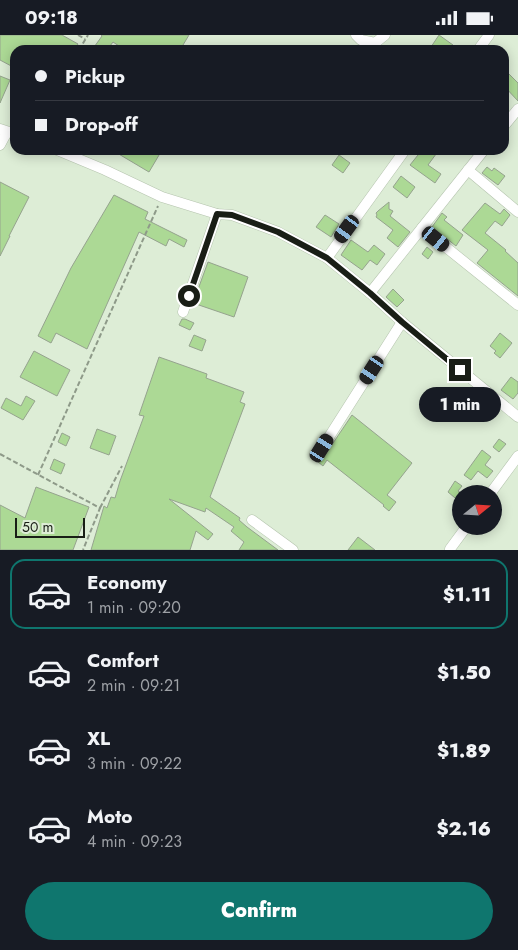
<!DOCTYPE html>
<html lang="en">
<head>
<meta charset="utf-8">
<style>
	body { margin:0; font-family:Jost,sans-serif; background:#242831; color:#f1f3f6; height:100vh; display:flex; flex-direction:column; font-size:19px; white-space:nowrap }
	* { box-sizing:border-box; margin:0 }
	p { font-size:16px; color:#9ea1a6 }
	.icon { flex:none; width:28px; height:28px; fill:none; stroke:currentColor; stroke-width:2; stroke-linecap:round; stroke-linejoin:round }
	.map { position:relative; height:515px; overflow:hidden }
	.details { display:flex; flex-direction:column; background:#171b24; flex:1 }
	.details>* { flex:none }
	.banner { position:absolute; left:10px; top:10px; width:499px; height:110px; border-radius:15px; box-shadow:0 2px 12px #0003; display:grid; align-content:center; height:110px; padding:0 25px; background:#171b24 }
	.needle { width:32px; rotate:72deg }
	.tools { position:absolute; left:452px; top:450px; display:grid; gap:10px }
	.tools a { display:grid; place-items:center; width:50px; height:50px; border-radius:50%; background:#171b24; box-shadow:0 2px 12px #0003; font-size:25px }
	.scale { position:absolute; left:15px; bottom:12px; width:70px; box-sizing:border-box; padding-left:5px; border:2px solid #191e16; border-top:0; font-size:14px; line-height:18px; white-space:nowrap; color:#191e16; -webkit-text-stroke:4px #ddedd6; paint-order:stroke }
	.end { position:absolute; width:22px; height:22px; margin:-11px; border:6px solid #191e16; background:#fff; box-shadow:0 0 0 2px #fff }
	.from { border-radius:50% }
	.bubble { position:absolute; height:35px; border-radius:18px; background:#171b24; box-shadow:0 2px 12px #0003; font-size:16px; font-weight:800; line-height:35px; text-align:center }
	.car { position:absolute; width:15px; height:30px; margin:-15px -8px; border-radius:6px; box-shadow:0 0 4px 1px #0007; background:linear-gradient(#222 24%,#8ab4d8 0 40%,#222 0 76%,#8ab4d8 0 86%,#222 0) }
	.banner b { display:flex; align-items:center; gap:18px; height:48px; font-size:19px }
	.banner b+b { border-top:1px solid #363941 }
	.banner i { width:12px; height:12px; background:#f1f3f6 }
	ul { padding:9px 0 0; list-style:none }
	li { display:flex; align-items:center; gap:15px; height:70px; margin:0 10px 8px; padding:0 15px; border:2px solid transparent; border-radius:15px }
	li div { flex:1 }
	li b { display:block; font-size:19px }
	li em { font-style:normal; font-weight:800 }
	li.on { border-color:#0f766e }
	li>.icon { width:45px; height:45px; stroke-width:1.5 }
	.primary-button { display:flex; gap:10px; margin-top:auto; padding:10px 25px }
	.primary-button a { flex:1; height:58px; border-radius:30px; background:#0f766e; color:#fff; font-size:20px; font-weight:800; line-height:58px; text-align:center }
	.status { display:flex; justify-content:space-between; align-items:center; height:35px; padding:0 25px; background:#171b24; direction:ltr }
	.status svg { height:14px; fill:currentColor }
	.map>svg:first-child { display:block }
</style>
</head>
<body>
<div class="status"><b>09:18</b><svg viewBox="0 0 49 12"><path d="M0 12V9h3v3zM5 12V6h3v6zM10 12V3h3v9zM15 12V0h3v12zM26 1h20v11H26zM47 4h2v5h-2z"/></svg></div>
<div class="map">
<svg width="518" height="515" viewBox="0 0 518 515">
	<rect width="100%" height="100%" fill="#ddedd6"/>
	<g fill="#acd995" stroke="#95a38e">
		<path d="M0,0H62L78,9L74,15H15V33L0,25Z"/>
		<path d="M101,0H189L180,15H125L113,7L107,15H92L102,1Z"/>
		<path d="M439,0L453,10L450,15H429Z"/>
		<path d="M504,34L518,48V66L504,51Z"/>
		<path d="M0,41L10,45L0,68Z"/>
		<path d="M112,115H162L149,137Z"/>
		<path d="M422,115H439L428,130L441,139L435,148L410,130Z"/>
		<path d="M339,120L350,128L343,138L332,130Z"/>
		<path d="M487,132L492,136L494,133L505,141L498,150L482,138Z"/>
		<path d="M401,141L415,152L407,163L393,152Z"/>
		<path d="M0,147L29,162L9,201H10L0,221Z"/>
		<path d="M114,160L148,177L145,184L187,205L184,212L169,204L166,211L139,197L87,314L56,298L51,308L38,301L71,233Z"/>
		<path d="M389,167V174L393,176L390,181L410,197L398,212L387,203L393,195L376,182L377,180L376,178L378,176Z"/>
		<path d="M485,168L500,179L504,174L510,180L502,191L495,186L485,198L506,215L505,216L518,228V261L477,228L488,215L462,195Z"/>
		<path d="M442,178L447,182L444,185L463,200L456,211L432,192Z"/>
		<path d="M325,180L339,189L331,202L316,192Z"/>
		<path d="M351,205L368,217L374,210L385,219L377,230L370,225L362,235L341,220Z"/>
		<path d="M427,212L433,217L428,224L422,219Z"/>
		<path d="M208,227L248,242L234,282L193,268Z"/>
		<path d="M393,254L404,265L397,272L386,262Z"/>
		<path d="M182,284H185L194,288L190,295L179,290Z"/>
		<path d="M500,298L512,308L500,323L494,318L496,316L490,311Z"/>
		<path d="M194,300L206,305L202,316L189,311Z"/>
		<path d="M34,316L70,335L57,361L20,342Z"/>
		<path d="M159,322L207,339L206,343L244,357L240,367L245,369L210,462L240,483L239,485L247,492L278,515H239L244,507L231,496L234,492L206,473L205,477L169,464L213,499L208,505L196,496L190,515H91L104,471L107,473L111,462L115,463L120,446L144,381L139,380Z"/>
		<path d="M511,342L518,347V358L513,364L501,355Z"/>
		<path d="M26,361L35,366L23,385L1,373L6,363L21,371Z"/>
		<path d="M352,380L412,428L387,460L396,467L389,476L383,471L384,470L327,425L323,431L312,422L316,417L320,420L325,419L327,417Z"/>
		<path d="M97,394L116,401L109,420L90,413Z"/>
		<path d="M62,398L70,402L66,411L58,407Z"/>
		<path d="M499,404L506,409L499,417L493,412Z"/>
		<path d="M482,415L491,422L485,430L493,436L487,443L478,436L471,445L464,440Z"/>
		<path d="M54,424L65,429L61,439L50,434Z"/>
		<path d="M455,446L462,451L458,456L461,458V468L448,457Z"/>
		<path d="M36,452L89,472L73,515H0V470L25,483Z"/>
		<path d="M358,502L375,515H348Z"/>
	</g>
	<g fill="none" stroke-linecap="round" stroke-linejoin="round">
		<defs>
			<g id="minor">
				<path d="M356,0L361,5L375,8L385,0"/>
				<path d="M478,15L489,0"/>
				<path d="M504,91L518,74"/>
				<path d="M0,94L15,99"/>
				<path d="M0,110L7,97"/>
				<path d="M57,115L105,135L162,162L217,179L232,180L278,197L327,223L370,258L402,287L518,382"/>
				<path d="M468,135L518,177"/>
				<path d="M422,193L518,270"/>
				<path d="M327,223L405,115"/>
				<path d="M370,258L484,115"/>
				<path d="M183,277L217,179"/>
				<path d="M322,413L402,287"/>
				<path d="M490,459L518,421"/>
				<path d="M252,485L293,515"/>
				<path d="M450,514L467,491"/>
			</g>
		</defs>
		<use href="#minor" stroke="#b5c4ae" stroke-width="11"/>
		<g stroke="#8e9a89" stroke-width="2" stroke-dasharray="5 2.5" stroke-linecap="butt">
			<path d="M78,0L85,4"/>
			<path d="M79,15L88,0"/>
			<path d="M0,419L100,473L83,515"/>
			<path d="M38,440L158,171"/>
			<path d="M100,473L122,431"/>
		</g>
		<use href="#minor" stroke="#fff" stroke-width="10"/>
	</g>
	<g fill="none" stroke-linecap="round" stroke-linejoin="round">
		<path stroke="#191e16" stroke-width="6" d="M189,261L217,179L232,180L278,197L327,223L370,258L402,287L460,335"/>
	</g>
</svg>
<div class="tools">
<a><svg class="needle" viewBox="-14 -14 28 28"><path d="M0-13l5 13h-10z" fill="#e53935"/><path d="M0 13l5-13h-10z" fill="#9ea1a6"/></svg></a>
</div>
<div class="scale">50 m</div>
<i class="end from" style="left:189px;top:261px"></i>
<i class="end" style="left:460px;top:335px"></i>
<div class="bubble" style="left:419px;top:352px;width:82px">1 min</div>
<i class="car" style="left:347px;top:194px;rotate:216deg"></i>
<i class="car" style="left:436px;top:204px;rotate:129deg"></i>
<i class="car" style="left:372px;top:335px;rotate:213deg"></i>
<i class="car" style="left:322px;top:413px;rotate:32deg"></i>
<div class="banner">
<b><i class="from"></i>Pickup</b>
<b><i></i>Drop-off</b>
</div>
</div>
<section class="details">
<ul>
<li class="on"><svg class="icon" aria-label="car" viewBox="0 0 24 24"><path d="M5 17H2v-5l4-1 3-4h7l3 4 3 1v5h-3M9 17h6M6 11h13"/><circle cx="7" cy="17" r="2"/><circle cx="17" cy="17" r="2"/></svg><div><b>Economy</b><p>1 min · 09:20</p></div><em>$1.11</em></li>
<li><svg class="icon" aria-label="car" viewBox="0 0 24 24"><path d="M5 17H2v-5l4-1 3-4h7l3 4 3 1v5h-3M9 17h6M6 11h13"/><circle cx="7" cy="17" r="2"/><circle cx="17" cy="17" r="2"/></svg><div><b>Comfort</b><p>2 min · 09:21</p></div><em>$1.50</em></li>
<li><svg class="icon" aria-label="car" viewBox="0 0 24 24"><path d="M5 17H2v-5l4-1 3-4h7l3 4 3 1v5h-3M9 17h6M6 11h13"/><circle cx="7" cy="17" r="2"/><circle cx="17" cy="17" r="2"/></svg><div><b>XL</b><p>3 min · 09:22</p></div><em>$1.89</em></li>
<li><svg class="icon" aria-label="car" viewBox="0 0 24 24"><path d="M5 17H2v-5l4-1 3-4h7l3 4 3 1v5h-3M9 17h6M6 11h13"/><circle cx="7" cy="17" r="2"/><circle cx="17" cy="17" r="2"/></svg><div><b>Moto</b><p>4 min · 09:23</p></div><em>$2.16</em></li>
</ul>
<div class="primary-button"><a>Confirm</a></div>
</section>
</body>
</html>
